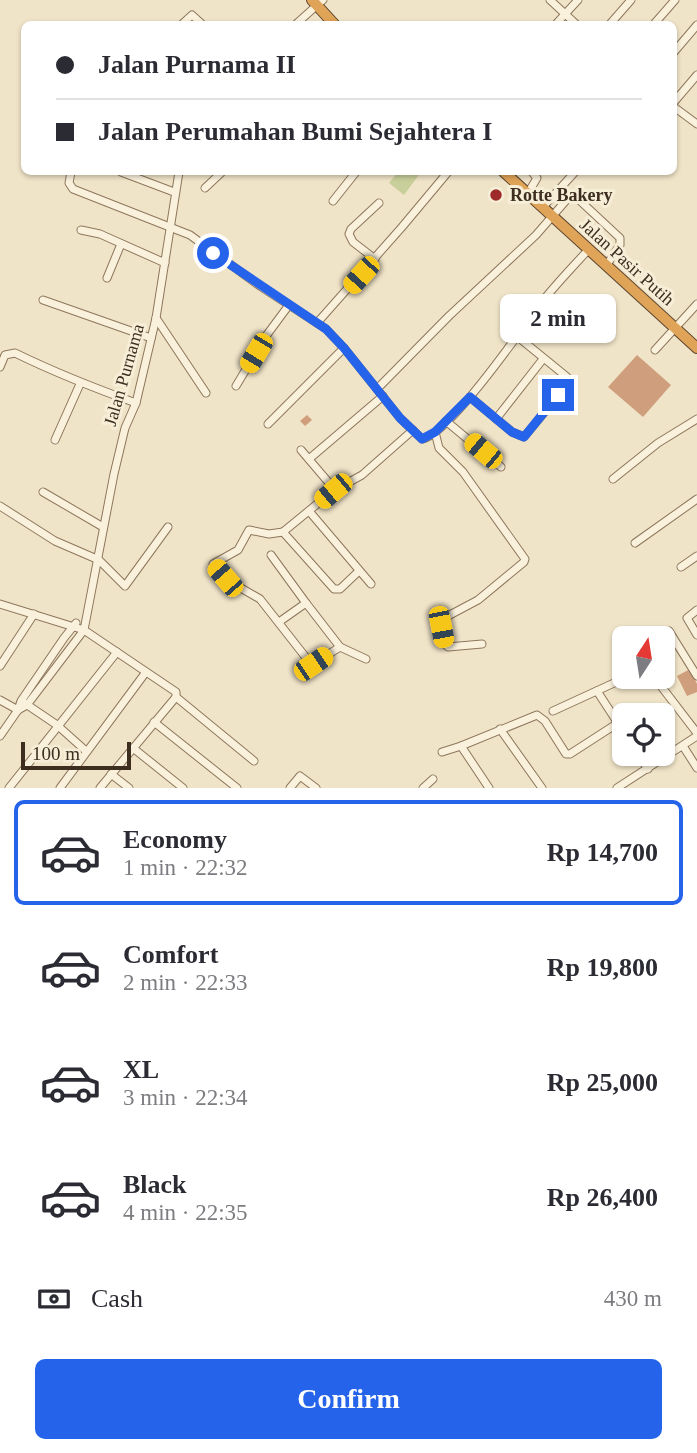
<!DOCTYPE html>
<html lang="en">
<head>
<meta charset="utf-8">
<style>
	body { margin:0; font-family:"Times New Roman",serif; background:#f2f2f3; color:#2b2b33; height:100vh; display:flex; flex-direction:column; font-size:26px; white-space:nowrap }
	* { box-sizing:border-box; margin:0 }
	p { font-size:23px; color:#7c7c81 }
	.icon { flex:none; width:38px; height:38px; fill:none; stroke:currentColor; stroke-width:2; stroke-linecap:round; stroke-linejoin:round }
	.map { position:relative; height:788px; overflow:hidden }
	.side { display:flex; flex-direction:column; background:#fff; flex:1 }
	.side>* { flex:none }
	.guide { position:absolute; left:21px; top:21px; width:656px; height:154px; border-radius:10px; box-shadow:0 2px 5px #0004; display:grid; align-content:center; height:154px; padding:0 35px; background:#fff }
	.needle { width:46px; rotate:12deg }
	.controls { position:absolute; left:612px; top:626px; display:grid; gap:14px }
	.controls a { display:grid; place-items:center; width:63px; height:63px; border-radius:10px; background:#fff; box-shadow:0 2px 5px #0004; font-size:35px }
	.scale { position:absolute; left:21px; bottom:18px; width:110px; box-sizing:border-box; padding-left:7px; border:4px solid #3d2e20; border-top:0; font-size:19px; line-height:24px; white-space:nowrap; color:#3d2e20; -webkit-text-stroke:5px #f7eed8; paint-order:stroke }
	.end { position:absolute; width:32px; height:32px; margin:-16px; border:9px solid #2563eb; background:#fff; box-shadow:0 0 0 4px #fff }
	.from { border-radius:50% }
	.bubble { position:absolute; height:49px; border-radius:10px; background:#fff; box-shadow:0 2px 5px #0004; font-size:23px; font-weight:600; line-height:49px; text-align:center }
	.car { position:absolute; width:21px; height:42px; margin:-21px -10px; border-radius:9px; box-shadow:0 0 5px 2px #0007; background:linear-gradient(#f5c518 24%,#345 0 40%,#f5c518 0 76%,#345 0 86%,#f5c518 0) }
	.guide b { display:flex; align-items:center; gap:24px; height:66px; font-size:26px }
	.guide b+b { border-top:2px solid #e1e1e2 }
	.guide i { width:18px; height:18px; background:#2b2b33 }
	ul { padding:12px 0 0; list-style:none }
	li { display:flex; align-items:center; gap:21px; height:105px; margin:0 14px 10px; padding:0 21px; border:4px solid transparent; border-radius:10px }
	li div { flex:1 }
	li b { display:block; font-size:26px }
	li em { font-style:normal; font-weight:600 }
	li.selected { border-color:#2563eb }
	li>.icon { width:63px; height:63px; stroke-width:1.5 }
	.pay { display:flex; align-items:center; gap:18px; height:77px; padding:0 35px; font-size:26px }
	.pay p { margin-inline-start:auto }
	.button { display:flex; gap:14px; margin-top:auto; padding:14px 35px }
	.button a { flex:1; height:80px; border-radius:10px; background:#2563eb; color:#fff; font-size:28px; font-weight:600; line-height:80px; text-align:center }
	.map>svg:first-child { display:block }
</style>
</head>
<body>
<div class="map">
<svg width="697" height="788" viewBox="0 0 697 788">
	<rect width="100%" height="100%" fill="#f0e4c8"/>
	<path fill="#c9cf9b" d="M398,172H421L404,195L389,183Z"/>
	<g fill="#cf9f7d">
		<path d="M637,355L671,385L643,417L608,387Z"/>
		<path d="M307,415L312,420L305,426L300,421Z"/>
		<path d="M690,669L697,684V692L687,696L677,676Z"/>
	</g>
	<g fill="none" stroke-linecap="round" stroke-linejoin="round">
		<defs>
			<g id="minor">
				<path d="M550,0L576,24"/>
				<path d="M182,24L192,15L202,24"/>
				<path d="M296,24L323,0"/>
				<path d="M556,24L578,0"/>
				<path d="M610,24L631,0"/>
				<path d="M654,24L675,0"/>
				<path d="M674,52L697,25"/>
				<path d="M674,102L697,75"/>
				<path d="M674,107L697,124"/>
				<path d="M71,172L69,183L73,189L190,235L260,286L326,329L344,348L400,418L422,439C447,436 518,335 535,311C551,289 570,270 588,250"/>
				<path d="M121,172L174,192"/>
				<path d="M205,188L222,172"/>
				<path d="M528,193L537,178L532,172"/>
				<path d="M333,201L356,172"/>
				<path d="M543,207L575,172"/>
				<path d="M81,230L100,234L165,263"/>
				<path d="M375,259L353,242L349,234L351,229L379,203"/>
				<path d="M107,278L121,244"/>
				<path d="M43,300L151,338"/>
				<path d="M156,318L206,393"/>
				<path d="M317,323L402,227L448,172"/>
				<path d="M655,350L697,304"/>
				<path d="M0,367L5,355L15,353C54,372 94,388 136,403"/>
				<path d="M236,386L266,336L289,305"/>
				<path d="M377,389L449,316L536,235L569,197H576L620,238V245L606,266"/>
				<path d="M470,397L512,432L524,437L568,384L567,377L518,337"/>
				<path d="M496,419L543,359"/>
				<path d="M446,421L501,467"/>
				<path d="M268,424L344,348"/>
				<path d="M435,432L439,448L463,472L525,559L524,562L478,600L446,617L442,623L444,643L448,647L482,644"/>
				<path d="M55,440L80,384"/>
				<path d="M301,450L335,490"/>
				<path d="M309,459L383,396"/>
				<path d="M613,479L658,443L697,419"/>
				<path d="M43,492L103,527"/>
				<path d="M0,506L55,541L99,560L125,586L168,527"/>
				<path d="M309,511L371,584"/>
				<path d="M283,532L269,534L249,530L238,550L213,564L227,580L260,599L311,664H313L340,647L366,659"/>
				<path d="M635,543L697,499"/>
				<path d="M271,555L306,603L279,622"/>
				<path d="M681,567L697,556"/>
				<path d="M359,571L340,589H334L283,532L333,491L362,475L413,430"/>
				<path d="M306,603L340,647"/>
				<path d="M0,604L84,630L176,692V697L100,788"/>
				<path d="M697,610L687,618L697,635"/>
				<path d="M669,631L697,676"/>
				<path d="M0,666L34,614"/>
				<path d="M654,677L697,733"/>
				<path d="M597,691L625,734"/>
				<path d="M176,697L254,761"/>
				<path d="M0,700L18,710"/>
				<path d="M23,702L57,725L86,751"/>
				<path d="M18,710L27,705L84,630L114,474L125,428L136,403L156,318L179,172"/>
				<path d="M553,711L627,677"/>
				<path d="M154,722L237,788"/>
				<path d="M500,729L542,788"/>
				<path d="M0,736L18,710L21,701L64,638L76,623"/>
				<path d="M683,746L697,768"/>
				<path d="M133,748L183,788"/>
				<path d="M442,752L461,746"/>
				<path d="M638,754L648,769"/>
				<path d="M111,774L129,788"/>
				<path d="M9,788L117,652"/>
				<path d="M60,788L146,672"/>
				<path d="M290,788L300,776L316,788"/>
				<path d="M423,788L433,779"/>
				<path d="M489,788L461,746L537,715L545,721L566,754H570L618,723"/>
				<path d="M617,788L697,736"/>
			</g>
			<g id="highway">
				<path d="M312,0L334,24"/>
				<path d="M504,172L697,348"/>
			</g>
		</defs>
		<use href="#minor" stroke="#8d765c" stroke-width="9"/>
		<use href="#highway" stroke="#5b4430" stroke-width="12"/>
		<use href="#minor" stroke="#faf1dc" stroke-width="7"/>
		<use href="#highway" stroke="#e0a458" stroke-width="10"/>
	</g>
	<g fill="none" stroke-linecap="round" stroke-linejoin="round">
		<path stroke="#2563eb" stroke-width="9" d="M213,253L326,329L344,348L400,418L422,439L435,432L470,397L512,432L524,437L558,395"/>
	</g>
	<circle fill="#9e2a2b" stroke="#f7eed8" stroke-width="2.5" cx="496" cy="195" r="7"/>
	<g text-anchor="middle" stroke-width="6" stroke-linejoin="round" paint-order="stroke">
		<g font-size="18" font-weight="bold" fill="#3d2e20" stroke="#f7eed8" text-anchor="start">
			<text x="510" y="201">Rotte Bakery</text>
		</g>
		<g font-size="18" fill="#3d2e20" stroke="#f7eed8">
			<text transform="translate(627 262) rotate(42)" y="6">Jalan Pasir Putih</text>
			<text transform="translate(124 375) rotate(-74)" y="6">Jalan Purnama</text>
		</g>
	</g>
</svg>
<div class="controls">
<a><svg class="needle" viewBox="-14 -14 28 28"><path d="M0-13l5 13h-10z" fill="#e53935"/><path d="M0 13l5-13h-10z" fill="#7c7c81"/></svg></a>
<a><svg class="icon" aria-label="locate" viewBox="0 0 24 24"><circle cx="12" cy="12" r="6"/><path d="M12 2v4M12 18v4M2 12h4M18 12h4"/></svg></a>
</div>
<div class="scale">100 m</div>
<i class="end from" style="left:213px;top:253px"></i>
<i class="end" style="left:558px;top:395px"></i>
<div class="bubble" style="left:500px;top:294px;width:116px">2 min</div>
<i class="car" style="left:361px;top:275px;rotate:222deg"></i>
<i class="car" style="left:256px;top:353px;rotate:211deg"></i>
<i class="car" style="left:483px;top:451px;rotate:310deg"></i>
<i class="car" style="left:333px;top:491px;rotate:230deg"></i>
<i class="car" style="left:225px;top:578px;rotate:319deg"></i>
<i class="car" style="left:441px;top:627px;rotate:169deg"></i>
<i class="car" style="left:313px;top:664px;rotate:56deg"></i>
<div class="guide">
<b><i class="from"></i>Jalan Purnama II</b>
<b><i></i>Jalan Perumahan Bumi Sejahtera I</b>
</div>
</div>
<section class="side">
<ul>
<li class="selected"><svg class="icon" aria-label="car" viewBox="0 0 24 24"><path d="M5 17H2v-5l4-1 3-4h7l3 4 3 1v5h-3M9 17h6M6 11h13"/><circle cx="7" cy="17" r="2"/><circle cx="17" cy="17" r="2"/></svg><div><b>Economy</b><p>1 min · 22:32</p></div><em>Rp 14,700</em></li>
<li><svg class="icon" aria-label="car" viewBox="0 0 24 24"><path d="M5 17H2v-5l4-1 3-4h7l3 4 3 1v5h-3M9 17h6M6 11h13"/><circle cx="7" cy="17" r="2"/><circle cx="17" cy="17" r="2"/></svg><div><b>Comfort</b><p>2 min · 22:33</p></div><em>Rp 19,800</em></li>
<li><svg class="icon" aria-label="car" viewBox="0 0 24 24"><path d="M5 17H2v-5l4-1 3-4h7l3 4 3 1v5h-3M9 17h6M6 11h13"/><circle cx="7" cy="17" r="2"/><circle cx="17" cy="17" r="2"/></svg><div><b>XL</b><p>3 min · 22:34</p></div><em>Rp 25,000</em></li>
<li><svg class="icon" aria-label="car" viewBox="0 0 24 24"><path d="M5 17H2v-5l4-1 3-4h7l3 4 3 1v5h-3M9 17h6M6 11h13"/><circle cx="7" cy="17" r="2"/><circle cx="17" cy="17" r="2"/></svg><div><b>Black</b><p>4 min · 22:35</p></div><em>Rp 26,400</em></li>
</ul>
<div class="pay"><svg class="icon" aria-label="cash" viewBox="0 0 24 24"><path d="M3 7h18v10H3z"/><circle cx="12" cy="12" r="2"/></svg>Cash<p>430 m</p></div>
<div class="button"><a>Confirm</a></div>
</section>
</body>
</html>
